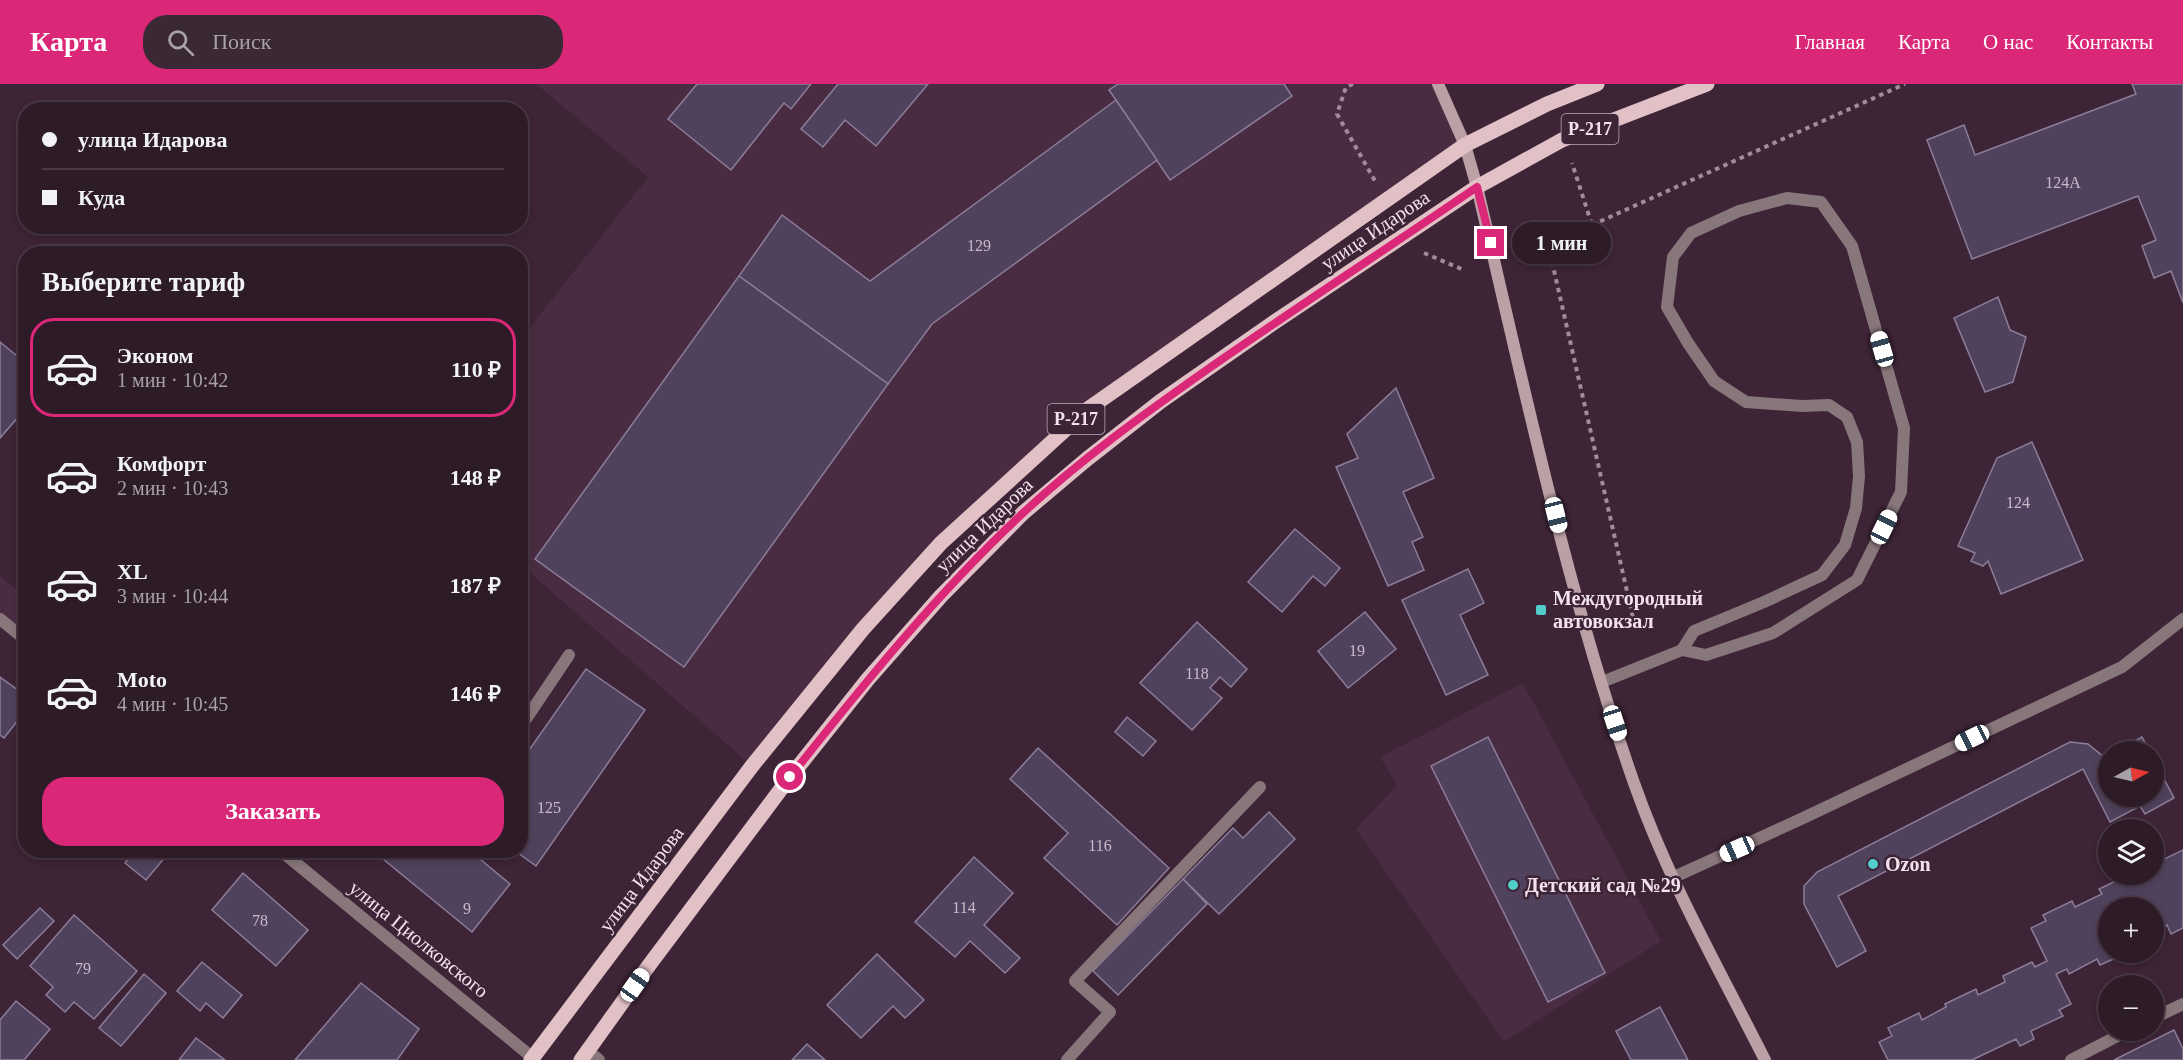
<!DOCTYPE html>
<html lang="ru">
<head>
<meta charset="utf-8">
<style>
	body { margin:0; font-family:"Times New Roman",serif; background:#3a2834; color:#f1f3f6; height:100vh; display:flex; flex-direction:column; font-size:22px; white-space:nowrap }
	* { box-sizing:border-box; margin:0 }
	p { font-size:20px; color:#a7a1a8 }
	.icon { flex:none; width:33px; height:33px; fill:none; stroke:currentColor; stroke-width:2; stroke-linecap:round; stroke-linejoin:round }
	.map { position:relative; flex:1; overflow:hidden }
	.details { position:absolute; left:18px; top:162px; width:510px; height:612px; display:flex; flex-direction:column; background:#2e1b28; border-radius:24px; box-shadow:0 3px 9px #0003,0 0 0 2px #493945 }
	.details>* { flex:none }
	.top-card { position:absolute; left:18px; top:18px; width:510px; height:132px; border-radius:24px; box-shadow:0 3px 9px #0003,0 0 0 2px #493945; display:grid; align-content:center; height:132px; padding:0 24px; background:#2e1b28 }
	.needle { width:39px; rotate:82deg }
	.controls { position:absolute; left:2098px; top:657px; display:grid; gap:12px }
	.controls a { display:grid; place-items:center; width:66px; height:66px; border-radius:50%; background:#2e1b28; box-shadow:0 3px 9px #0003,0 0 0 2px #493945; font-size:30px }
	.end { position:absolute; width:27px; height:27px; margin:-14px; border:8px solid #db2777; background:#fff; box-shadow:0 0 0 3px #fff }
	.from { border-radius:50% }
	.bubble { position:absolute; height:42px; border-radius:21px; background:#2e1b28; box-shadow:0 3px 9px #0003,0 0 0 2px #493945; font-size:20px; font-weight:800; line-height:42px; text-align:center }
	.car { position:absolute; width:18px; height:36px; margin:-18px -9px; border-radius:8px; box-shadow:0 0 4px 2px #0007; background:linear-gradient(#fff 24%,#345 0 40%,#fff 0 76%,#345 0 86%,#fff 0) }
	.top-card b { display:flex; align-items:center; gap:21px; height:57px; font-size:22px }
	.top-card b+b { border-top:2px solid #493945 }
	.top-card i { width:15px; height:15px; background:#f1f3f6 }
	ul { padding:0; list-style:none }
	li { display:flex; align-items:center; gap:18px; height:99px; margin:0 12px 9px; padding:0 12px; border:3px solid transparent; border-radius:24px }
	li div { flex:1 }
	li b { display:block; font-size:22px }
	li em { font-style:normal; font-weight:800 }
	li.active { border-color:#db2777 }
	li>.icon { width:54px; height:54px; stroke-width:1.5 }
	h2 { padding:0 24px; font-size:27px; line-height:72px }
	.primary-button { display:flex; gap:12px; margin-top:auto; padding:12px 24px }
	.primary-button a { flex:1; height:69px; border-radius:24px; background:#db2777; color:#fff; font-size:24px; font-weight:800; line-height:69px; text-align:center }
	header { display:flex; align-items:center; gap:36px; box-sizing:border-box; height:84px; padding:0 30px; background:#db2777; color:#fff }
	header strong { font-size:28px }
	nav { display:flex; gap:33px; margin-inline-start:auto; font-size:21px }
	.search { width:420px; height:54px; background:#3a2834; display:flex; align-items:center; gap:15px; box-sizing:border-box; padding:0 21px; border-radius:24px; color:#a7a1a8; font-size:22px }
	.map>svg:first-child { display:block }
</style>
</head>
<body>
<header>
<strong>Карта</strong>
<div class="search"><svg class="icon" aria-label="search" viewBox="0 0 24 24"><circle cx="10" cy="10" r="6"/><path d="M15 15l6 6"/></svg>Поиск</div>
<nav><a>Главная</a><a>Карта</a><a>О нас</a><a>Контакты</a></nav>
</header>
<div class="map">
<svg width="2183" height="976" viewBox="0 0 2183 976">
	<rect width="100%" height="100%" fill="#3d2436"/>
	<g fill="#492c42">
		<path d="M536,0H1438L1465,61L1088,325L941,459L752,682L521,481V255L648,93Z"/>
		<path d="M0,492L25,513V556L0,535Z"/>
		<path d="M1523,599L1661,857L1504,958L1356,745L1397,701L1380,673Z"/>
	</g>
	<g fill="#50425c" stroke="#8c7d9a" stroke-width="1.5">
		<path d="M697,0H811L791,25L784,19L731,86L668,35Z"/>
		<path d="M838,0H928L876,62L845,36L823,63L801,45Z"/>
		<path d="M1118,0H1284L1292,12L1170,96L1109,6Z"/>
		<path d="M2132,0H2183V219L2171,187L2154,194L2142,162L2156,156L2138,112L1972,175L1927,56L1964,41L1975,71L2136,10Z"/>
		<path d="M1116,16L1157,76L932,240L888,300L739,192L782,131L870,197Z"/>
		<path d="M739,192L888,300L684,583L535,475Z"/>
		<path d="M1998,213L2010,246L2026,253L2013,298L1985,308L1954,234Z"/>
		<path d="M0,258L26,279V324L0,354Z"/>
		<path d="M1396,304L1434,394L1403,408L1423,453L1412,458L1424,486L1388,502L1336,383L1358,374L1347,350Z"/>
		<path d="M2032,358L2083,476L2001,510L1988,477L1983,482L1971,477L1975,469L1958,462L1997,374Z"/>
		<path d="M1295,445L1340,484L1325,502L1313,492L1282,528L1248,498Z"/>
		<path d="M1468,485L1484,519L1460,531L1488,591L1446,611L1402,516Z"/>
		<path d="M1365,528L1396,565L1348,604L1318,567Z"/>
		<path d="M1197,538L1247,585L1231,603L1220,593L1210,604L1222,614L1192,646L1140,599Z"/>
		<path d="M586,585L645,626L536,782L514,766H520V679Z"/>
		<path d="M0,593L26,612V626L4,654L0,651Z"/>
		<path d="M1127,633L1156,657L1143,672L1115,648Z"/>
		<path d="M1488,653L1605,889L1548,918L1431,682Z"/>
		<path d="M2142,653L2150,668H2115Z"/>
		<path d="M2070,658L2088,660L2104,673L2109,670V712H2154V676L2174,714L2145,730L2140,722L2110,738L2083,685L1838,812L1866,867L1837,883L1804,820V802L1817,788Z"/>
		<path d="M1038,664L1169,784L1117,841L1044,774L1068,749L1010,695Z"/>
		<path d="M1269,728L1295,755L1219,830L1183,795L1233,744L1243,754Z"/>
		<path d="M135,766H171L146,796L125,779Z"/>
		<path d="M372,766H469L510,800L472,848Z"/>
		<path d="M2183,766V844L2171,850L2167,841L2154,847V824H2109V868H2116L2118,873L2100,881L2097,875L2069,890L2067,885L2056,890L2071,920L2059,926L2063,932L2031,947L2034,955L2020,962L2016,955L1972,976H1888L1879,958L1892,952L1888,944L1919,929L1922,936L1946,923L1945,920L1976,905L1978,911L2005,898L2003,892L2032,878L2035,883L2047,877L2031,844L2046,837L2043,831L2072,817L2075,823L2102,810L2099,805L2128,791L2131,797L2143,790H2154V785L2158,783L2156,779Z"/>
		<path d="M974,773L1013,809L984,841L1020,874L1005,889L970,857L955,873L915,838Z"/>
		<path d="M243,789L308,846L276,882L212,826Z"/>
		<path d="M1183,795L1207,820L1118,911L1093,887Z"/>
		<path d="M40,824L54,837L17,875L3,861Z"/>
		<path d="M74,831L137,887L94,935L74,918L65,928L46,911L53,903L30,882Z"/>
		<path d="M877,870L924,916L905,934L893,922L861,954L827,921Z"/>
		<path d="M202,878L242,911L223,934L206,919L200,927L177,907Z"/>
		<path d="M144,890L166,909L121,962L99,944Z"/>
		<path d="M361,899L419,945L397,976H295Z"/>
		<path d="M16,917L50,945L24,976H0V936Z"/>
		<path d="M1660,923L1688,976H1631L1616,947Z"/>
		<path d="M2174,946L2183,965V976H2114Z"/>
		<path d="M196,954L225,976H179Z"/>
		<path d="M807,960L825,976H792Z"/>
	</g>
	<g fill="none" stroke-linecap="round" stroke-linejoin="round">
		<g stroke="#a08c9a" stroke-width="4" stroke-dasharray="4.5 4.5" stroke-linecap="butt">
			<path d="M1353,0L1346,3L1337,30L1375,97"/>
			<path d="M1592,141L1905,0"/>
			<path d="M1548,160L1634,538"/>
			<path d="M1424,169L1464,186"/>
			<path d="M1527,169L1592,141L1572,79"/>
		</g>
		<g stroke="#88777a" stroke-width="12">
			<path d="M1787,114L1821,118L1852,162L1904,344L1901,408L1857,496L1773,549L1706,571L1682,566L1694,547L1764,518L1822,491L1845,461L1856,424L1859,392L1857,358L1847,333L1829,321L1802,322L1746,318L1714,297L1688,259L1667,223L1673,173L1691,149L1739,127Z"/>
			<path d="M1602,598L1682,566"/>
			<path d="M520,644L569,571"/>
			<path d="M1672,794L1801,735L2122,583L2183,535"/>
			<path d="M2154,934L2183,920"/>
			<path d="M1067,976L1110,928L1075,897L1260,703"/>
			<path d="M2071,976L2129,946"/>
		</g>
		<g stroke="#88777a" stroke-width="12">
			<path d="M0,535L26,556"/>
			<path d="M280,766L533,974"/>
			<path d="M588,967L599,976"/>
		</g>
		<path stroke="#bba1a5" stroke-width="12" d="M1438,0L1465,61L1477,103C1524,302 1566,505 1634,699C1668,796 1719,885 1765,976"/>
		<g stroke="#e2c1c6" stroke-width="15">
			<path d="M531,976L752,682L863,545L941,459L1088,325L1465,61L1547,20L1597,0"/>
			<path d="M581,976L647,884L790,693L868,595L941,512L1023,429L1087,375L1161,317L1276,237L1477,103L1562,56L1707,0"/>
		</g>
	</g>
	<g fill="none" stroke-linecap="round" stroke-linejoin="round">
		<path stroke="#db2777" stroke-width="8" d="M790,693C863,601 937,509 1023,429C1080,376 1144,330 1208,285C1297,223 1388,164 1477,103L1491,159"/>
	</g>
	<g fill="#53cdc9" stroke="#3d2436" stroke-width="2">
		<rect x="1535" y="520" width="12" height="12" rx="3"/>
		<circle cx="1873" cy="780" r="6"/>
		<circle cx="1513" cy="801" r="6"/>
	</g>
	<g text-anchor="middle" stroke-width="5" stroke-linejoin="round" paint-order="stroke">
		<g font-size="16" fill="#cabac9">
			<text x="2063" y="104">124А</text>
			<text x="979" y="167">129</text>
			<text x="2018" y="424">124</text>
			<text x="1357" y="572">19</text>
			<text x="1197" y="595">118</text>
			<text x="549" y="729">125</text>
			<text x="1100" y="767">116</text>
			<text x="964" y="829">114</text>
			<text x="467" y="830">9</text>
			<text x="260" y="842">78</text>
			<text x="83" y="890">79</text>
		</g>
		<g fill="#3d2436" stroke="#bca9b6" stroke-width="1.5">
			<rect x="1561.5" y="30" width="57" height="30" rx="4.5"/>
			<rect x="1047.5" y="320" width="57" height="30" rx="4.5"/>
		</g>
		<g font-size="18" font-weight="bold" fill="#f2e2ed">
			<text x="1590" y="51">Р-217</text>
			<text x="1076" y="341">Р-217</text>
		</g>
		<g font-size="20" fill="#f2e2ed" stroke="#3d2436">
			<text transform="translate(1375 146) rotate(-34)" y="7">улица Идарова</text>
			<text transform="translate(984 441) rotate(-44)" y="7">улица Идарова</text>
			<text transform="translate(641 795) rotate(-53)" y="7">улица Идарова</text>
			<text transform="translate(419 855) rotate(39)" y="7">улица Циолковского</text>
		</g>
		<g font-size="20" font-weight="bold" fill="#f2e2ed" stroke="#3d2436" text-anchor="start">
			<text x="1553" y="521">Междугородный<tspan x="1553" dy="23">автовокзал</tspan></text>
			<text x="1885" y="787">Ozon</text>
			<text x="1525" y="808">Детский сад №29</text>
		</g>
	</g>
</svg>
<div class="controls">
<a><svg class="needle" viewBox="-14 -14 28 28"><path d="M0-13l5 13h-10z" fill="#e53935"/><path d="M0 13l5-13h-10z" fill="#a7a1a8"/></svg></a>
<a><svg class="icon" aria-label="layers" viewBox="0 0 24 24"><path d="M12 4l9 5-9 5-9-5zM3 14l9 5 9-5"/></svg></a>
<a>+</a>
<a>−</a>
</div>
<i class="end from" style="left:790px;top:693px"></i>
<i class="end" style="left:1491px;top:159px"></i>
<div class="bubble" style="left:1512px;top:138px;width:99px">1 мин</div>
<i class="car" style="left:1882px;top:265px;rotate:344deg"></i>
<i class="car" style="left:1556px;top:431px;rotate:166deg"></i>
<i class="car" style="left:1884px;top:443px;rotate:26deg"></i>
<i class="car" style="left:1615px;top:639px;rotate:162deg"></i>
<i class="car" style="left:1972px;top:654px;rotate:244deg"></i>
<i class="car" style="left:1737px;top:765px;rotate:246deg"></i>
<i class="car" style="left:635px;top:901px;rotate:35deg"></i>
<div class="top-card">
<b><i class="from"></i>улица Идарова</b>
<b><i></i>Куда</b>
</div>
<section class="details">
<h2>Выберите тариф</h2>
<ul>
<li class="active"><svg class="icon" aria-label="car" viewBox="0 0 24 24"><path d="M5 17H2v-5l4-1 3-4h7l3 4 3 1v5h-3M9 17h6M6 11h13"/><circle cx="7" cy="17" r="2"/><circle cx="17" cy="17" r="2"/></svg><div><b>Эконом</b><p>1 мин · 10:42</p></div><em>110 ₽</em></li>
<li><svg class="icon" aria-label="car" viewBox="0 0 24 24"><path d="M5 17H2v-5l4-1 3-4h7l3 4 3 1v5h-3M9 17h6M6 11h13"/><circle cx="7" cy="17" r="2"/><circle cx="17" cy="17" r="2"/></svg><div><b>Комфорт</b><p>2 мин · 10:43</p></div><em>148 ₽</em></li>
<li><svg class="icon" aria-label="car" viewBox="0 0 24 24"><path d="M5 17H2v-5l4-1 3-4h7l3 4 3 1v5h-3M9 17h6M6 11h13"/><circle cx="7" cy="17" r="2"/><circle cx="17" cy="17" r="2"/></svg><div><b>XL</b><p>3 мин · 10:44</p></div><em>187 ₽</em></li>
<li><svg class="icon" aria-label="car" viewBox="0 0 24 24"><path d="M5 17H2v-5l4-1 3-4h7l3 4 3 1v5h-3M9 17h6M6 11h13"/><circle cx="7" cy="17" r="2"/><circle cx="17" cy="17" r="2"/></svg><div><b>Moto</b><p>4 мин · 10:45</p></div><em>146 ₽</em></li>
</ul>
<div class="primary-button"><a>Заказать</a></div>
</section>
</div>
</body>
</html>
